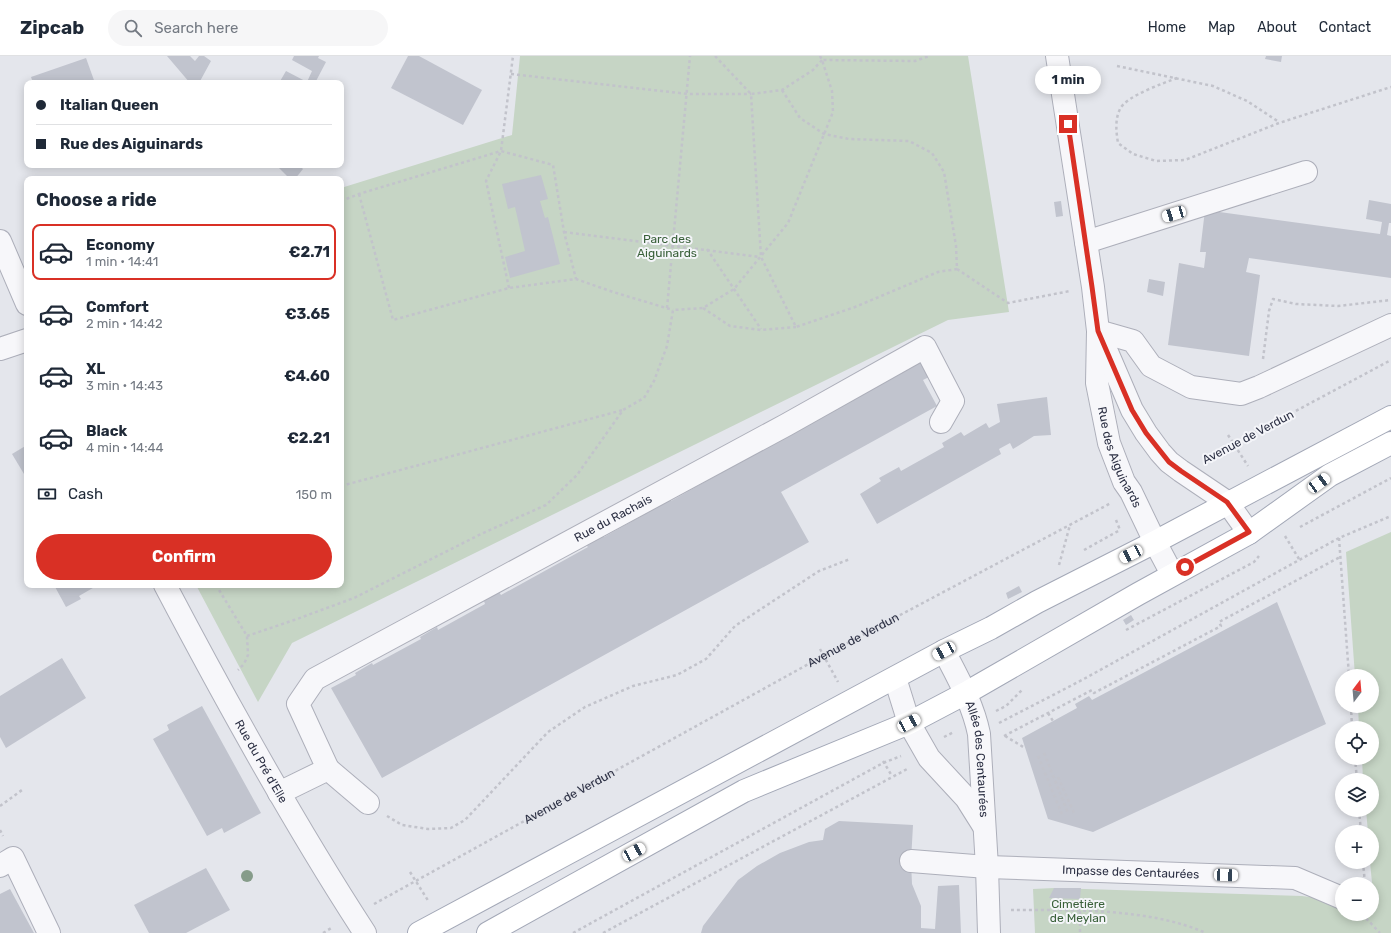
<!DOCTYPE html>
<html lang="en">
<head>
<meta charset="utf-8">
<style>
	body { margin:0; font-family:Rubik,sans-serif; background:#f6f6f7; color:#1f2937; height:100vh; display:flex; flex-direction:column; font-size:15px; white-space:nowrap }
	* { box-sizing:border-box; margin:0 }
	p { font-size:13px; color:#747a83 }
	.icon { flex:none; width:22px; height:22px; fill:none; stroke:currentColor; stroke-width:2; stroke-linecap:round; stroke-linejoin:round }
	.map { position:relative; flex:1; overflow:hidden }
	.sheet { position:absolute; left:24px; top:120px; width:320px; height:412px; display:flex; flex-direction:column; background:#fff; border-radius:8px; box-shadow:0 2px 10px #0003 }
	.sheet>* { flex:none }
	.guide { position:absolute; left:24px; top:24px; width:320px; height:88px; border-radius:8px; box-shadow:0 2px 10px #0003; display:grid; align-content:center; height:88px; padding:0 12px; background:#fff }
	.needle { width:26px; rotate:16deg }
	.buttons { position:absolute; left:1335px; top:613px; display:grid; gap:8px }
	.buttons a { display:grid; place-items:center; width:44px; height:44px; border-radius:50%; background:#fff; box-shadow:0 2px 10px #0003; font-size:20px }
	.end { position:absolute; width:18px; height:18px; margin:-9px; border:5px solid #d93025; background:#fff; box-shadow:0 0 0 2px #fff }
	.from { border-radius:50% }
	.bubble { position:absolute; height:28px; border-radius:14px; background:#fff; box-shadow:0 2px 10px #0003; font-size:13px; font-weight:700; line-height:28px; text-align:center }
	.car { position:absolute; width:12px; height:24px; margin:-12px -6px; border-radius:5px; box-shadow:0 0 3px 1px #0007; background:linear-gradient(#fff 24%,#345 0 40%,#fff 0 76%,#345 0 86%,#fff 0) }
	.guide b { display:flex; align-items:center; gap:14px; height:38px; font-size:15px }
	.guide b+b { border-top:1px solid #e0e1e3 }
	.guide i { width:10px; height:10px; background:#1f2937 }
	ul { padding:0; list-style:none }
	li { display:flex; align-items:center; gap:12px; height:56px; margin:0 8px 6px; padding:0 4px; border:2px solid transparent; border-radius:8px }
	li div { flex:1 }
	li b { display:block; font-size:15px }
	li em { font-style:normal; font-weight:700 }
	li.current { border-color:#d93025 }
	li>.icon { width:36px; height:36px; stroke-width:1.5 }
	h2 { padding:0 12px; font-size:18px; line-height:48px }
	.pay { display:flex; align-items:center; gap:10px; height:44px; padding:0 12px; font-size:15px }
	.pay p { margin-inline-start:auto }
	.cta { display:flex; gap:8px; margin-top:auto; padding:8px 12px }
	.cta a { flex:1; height:46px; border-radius:24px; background:#d93025; color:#fff; font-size:16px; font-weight:700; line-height:46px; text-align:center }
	header { display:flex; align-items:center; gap:24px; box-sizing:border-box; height:56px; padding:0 20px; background:#fff; border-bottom:1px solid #e0e1e3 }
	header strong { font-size:19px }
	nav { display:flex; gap:22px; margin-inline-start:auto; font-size:14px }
	.search { width:280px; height:36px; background:#f6f6f7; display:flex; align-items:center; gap:10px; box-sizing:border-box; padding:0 14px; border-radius:22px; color:#747a83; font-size:15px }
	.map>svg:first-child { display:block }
</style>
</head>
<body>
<header>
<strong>Zipcab</strong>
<div class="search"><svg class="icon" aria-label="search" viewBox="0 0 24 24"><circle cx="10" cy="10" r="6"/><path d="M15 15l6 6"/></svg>Search here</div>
<nav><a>Home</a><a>Map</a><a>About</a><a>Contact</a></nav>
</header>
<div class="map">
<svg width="1391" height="877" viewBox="0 0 1391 877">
	<rect width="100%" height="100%" fill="#e4e6ec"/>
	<g fill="#c6d5c5">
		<path d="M520,0H968L1009,256L948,264L292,587L258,646L196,529H341V132L512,79Z"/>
		<path d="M1391,476V877H1035L1033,833L1054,832L1302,840L1342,845V858H1372L1373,837L1370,806H1372V776H1368L1366,754H1372V724H1363L1362,702H1372V672H1359L1358,650H1372V620H1355L1346,496Z"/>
	</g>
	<g fill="#c1c4ce">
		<path d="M167,0H190L195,5L199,0H204L211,5L199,27H190Z"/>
		<path d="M294,0H319L318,2L326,6L315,27H279L286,15L307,26L312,15L292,4Z"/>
		<path d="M408,0H419L482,34L463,69L391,32Z"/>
		<path d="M1266,0H1282L1281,6L1265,3Z"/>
		<path d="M86,2L95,27H33L31,21Z"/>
		<path d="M280,109H299L303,113L295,123H290L278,111Z"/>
		<path d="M541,119L548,143L540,145L545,162L548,161L560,208L510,222L505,201L525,195L515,151L508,153L502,128Z"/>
		<path d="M1369,144L1391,148V167H1389L1387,179L1391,180V222L1249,202L1246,216L1260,219L1249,300L1168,289L1179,207L1204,212L1206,196H1200L1205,154L1380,178L1382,166L1366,163Z"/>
		<path d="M1061,145L1063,160L1056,161L1054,146Z"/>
		<path d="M1149,223L1165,226L1163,240L1147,236Z"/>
		<path d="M925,304L933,319L923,324L937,350L781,436L809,486L382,722L331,632L356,619L355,617L372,607L373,609L421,583L420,581L437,571L438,574L485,548L484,545L499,536L501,539L588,491L586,489L602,480L604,481L654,453L653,451L670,442L671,445L719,418L717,416L798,374Z"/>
		<path d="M1047,341L1051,379L1034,380L1013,393L1010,387L999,393L1001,398L877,468L860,438L881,425L879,422L899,411L901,415L944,391L942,387L961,376L964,380L986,367L989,372L1000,366L997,348Z"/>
		<path d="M27,389V423L12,398Z"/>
		<path d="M54,529H98L79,540L81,543L66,551Z"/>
		<path d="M1019,530L1022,536L1008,543L1006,537Z"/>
		<path d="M1277,546L1326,668L1093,776L1048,763L1022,682L1077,652L1075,648L1089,640L1092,644Z"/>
		<path d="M1131,559L1134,564L1126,569L1123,564Z"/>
		<path d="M62,602L86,642L6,692L0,681V640Z"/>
		<path d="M202,650L261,757L224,777L222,772L207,780L153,683L169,674L167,669Z"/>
		<path d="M839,765L913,769L911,805L912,828L921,850V872L935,873L938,830L959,829L961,877H701L703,870L738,824L757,810L780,797L809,786L823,784L825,773Z"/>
		<path d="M206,812L230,854L186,877H149L134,849Z"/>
		<path d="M1054,832H1081L1080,843L1049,842Z"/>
		<path d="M10,833L34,877H0V838Z"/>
	</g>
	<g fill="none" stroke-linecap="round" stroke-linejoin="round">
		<defs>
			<g id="minor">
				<path id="s2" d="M1057,0L1093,231L1098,275L1097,327L1109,387L1124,426L1131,436L1155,486L1172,518"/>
				<path d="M0,185L27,248"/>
				<path d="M1086,186L1306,116"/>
				<path d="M1098,275L1133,285L1151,310L1191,331L1241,338L1259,331L1391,269"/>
				<path d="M1101,282L1132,354L1146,377L1160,396L1169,406L1181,415L1227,446L1249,477"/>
				<path d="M0,293L27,284"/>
				<path id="s3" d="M165,529C227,647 292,765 365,877"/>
				<path id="s4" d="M944,595C958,622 973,648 979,678L987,811L989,877"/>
				<path d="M895,622L909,667L929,702L966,742L983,769"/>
				<path d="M328,713L368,747"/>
				<path id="s5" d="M279,737L328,713L298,648L315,623L786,369L925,291L953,345L941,366"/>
				<path id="s6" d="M911,805L987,811L1295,822L1342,842"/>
				<path d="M0,810L13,802L49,877"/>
			</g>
			<g id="major">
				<path d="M419,877L944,595L991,572L1037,546L1155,486L1391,361"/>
				<path d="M488,877L744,735L909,667L966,637L1138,538L1249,477L1330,419L1391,387"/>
			</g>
		</defs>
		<use href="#minor" stroke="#adafba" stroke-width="24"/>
		<use href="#major" stroke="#a3a8b7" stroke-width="24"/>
		<g stroke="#c2c3cb" stroke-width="2.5" stroke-dasharray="3 3" stroke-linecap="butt">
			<path d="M715,0L751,38"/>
			<path d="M820,0L822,4L915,5L929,0"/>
			<path d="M822,4L813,14L782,34L751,38L761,201L796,271L855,251L938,216L957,213"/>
			<path d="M1117,10L1213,30L1247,45L1279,66"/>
			<path d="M511,18L688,38H751"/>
			<path d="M1177,22C1164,27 1126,40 1120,53C1115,63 1116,75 1118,87L1133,98L1156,105L1185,104L1279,67L1391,31"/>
			<path d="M782,34L800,62L824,78L849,83L909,85L932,97L944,116L956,190L957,213L1008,247L1070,235"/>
			<path d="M359,138L393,264L509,232L576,223L613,236L673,254"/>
			<path d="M341,145L359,138L501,95L553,109L564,176L576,223"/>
			<path d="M564,176L760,201"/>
			<path d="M707,193L761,273"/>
			<path d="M509,232L486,125L501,95L513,0"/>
			<path d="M667,252L690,0"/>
			<path d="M703,252L730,270L761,274L796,271"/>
			<path d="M1263,303L1269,255L1273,243L1296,248L1338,250L1391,244"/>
			<path d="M1228,379L1248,410"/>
			<path d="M1206,403L1391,304"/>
			<path d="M341,430L623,354"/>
			<path d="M1116,464L1120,474"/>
			<path d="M1300,471L1391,422"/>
			<path d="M1285,480L1299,503"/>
			<path d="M1339,482L1349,620"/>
			<path d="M1084,494L1120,474"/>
			<path d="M1059,509L1070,469"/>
			<path d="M216,529L247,580L248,599L244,608L238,614"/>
			<path d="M1126,574L1254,506L1259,500"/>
			<path d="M247,580L297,563L354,542L481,478L546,449L577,419L623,354L644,342L654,325L667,290L673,254L703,252L734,233L788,167L833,56L832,35L822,4"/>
			<path d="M820,593L838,626"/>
			<path d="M1351,650L1352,672"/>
			<path d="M996,655L1006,650L1023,633"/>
			<path d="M1048,657L1053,665"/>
			<path d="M999,667L1082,624L1339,482L1391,460"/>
			<path d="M1004,680L1092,634L1094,637L1221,570L1219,566L1340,501"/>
			<path d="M1005,680L1025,692"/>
			<path d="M944,681L954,676"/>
			<path d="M1044,697L1068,757"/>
			<path d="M1038,700L1063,761"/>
			<path d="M1355,702L1357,724"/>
			<path d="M883,705L892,720"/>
			<path d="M1058,721L1074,757"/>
			<path d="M0,750L22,734"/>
			<path d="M1359,754L1361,776"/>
			<path d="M387,760L402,769L428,773L451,772L465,764L548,676L585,651L633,630L677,619L706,603L735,570L819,515L850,503"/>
			<path d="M0,774L3,780"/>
			<path d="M1363,806L1365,828"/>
			<path d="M410,816L429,846"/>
			<path id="s1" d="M374,848L823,600L1111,447"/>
			<path d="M1011,854C1073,854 1149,852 1206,877"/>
			<path d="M1080,855V877"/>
			<path d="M1362,858L1380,877"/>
			<path d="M323,877L333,871"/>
			<path d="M573,877L883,707L901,700"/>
			<path d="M603,877L909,712"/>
		</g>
		<use href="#minor" stroke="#f7f7fa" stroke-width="22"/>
		<use href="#major" stroke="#fff" stroke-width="22"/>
	</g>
	<circle fill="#869c8a" cx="247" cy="820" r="6"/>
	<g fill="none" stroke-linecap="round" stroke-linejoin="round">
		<path stroke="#d93025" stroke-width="5" d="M1068,68L1092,231L1098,275L1132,354L1146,377L1169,406L1181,415L1227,446L1249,476L1185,511"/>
	</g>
	<g text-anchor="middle" stroke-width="4" stroke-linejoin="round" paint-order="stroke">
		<g font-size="12" fill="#396039" stroke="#f4f5f9">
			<text x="667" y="187">Parc des<tspan x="667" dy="14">Aiguinards</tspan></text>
			<text x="1078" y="852">Cimetière<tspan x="1078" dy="14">de Meylan</tspan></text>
		</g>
		<g font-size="12" fill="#2c3044" stroke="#f4f5f9">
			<text transform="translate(1248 381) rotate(-28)" y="4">Avenue de Verdun</text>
			<text dy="4" stroke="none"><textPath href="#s2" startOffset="408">Rue des Aiguinards</textPath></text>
			<text dy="4" stroke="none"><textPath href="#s5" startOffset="495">Rue du Rachais</textPath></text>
			<text dy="4" stroke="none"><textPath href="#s1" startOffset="547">Avenue de Verdun</textPath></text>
			<text dy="4" stroke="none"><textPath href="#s4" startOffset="115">Allée des Centaurées</textPath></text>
			<text dy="4" stroke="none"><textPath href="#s3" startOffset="201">Rue du Pré d'Elle</textPath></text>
			<text dy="4" stroke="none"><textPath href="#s1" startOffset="223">Avenue de Verdun</textPath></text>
			<text dy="4" stroke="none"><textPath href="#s6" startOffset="220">Impasse des Centaurées</textPath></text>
		</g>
	</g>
</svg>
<div class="buttons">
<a><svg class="needle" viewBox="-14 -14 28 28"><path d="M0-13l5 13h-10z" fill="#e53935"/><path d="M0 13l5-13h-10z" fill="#747a83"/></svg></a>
<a><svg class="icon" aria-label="locate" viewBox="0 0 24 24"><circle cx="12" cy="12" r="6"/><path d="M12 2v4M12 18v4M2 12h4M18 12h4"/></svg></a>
<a><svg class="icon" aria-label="layers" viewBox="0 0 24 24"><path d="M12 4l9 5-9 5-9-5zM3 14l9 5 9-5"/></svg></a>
<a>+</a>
<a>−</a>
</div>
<i class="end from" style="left:1185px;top:511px"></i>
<i class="end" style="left:1068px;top:68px"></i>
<div class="bubble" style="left:1035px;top:10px;width:66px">1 min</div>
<i class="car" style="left:1174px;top:158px;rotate:253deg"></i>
<i class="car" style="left:1319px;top:427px;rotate:54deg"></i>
<i class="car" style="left:1131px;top:498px;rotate:243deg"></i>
<i class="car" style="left:944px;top:595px;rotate:241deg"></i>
<i class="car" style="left:909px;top:667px;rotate:62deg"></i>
<i class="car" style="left:634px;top:796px;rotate:61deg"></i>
<i class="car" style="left:1226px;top:819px;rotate:92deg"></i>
<div class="guide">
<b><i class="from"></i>Italian Queen</b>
<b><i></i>Rue des Aiguinards</b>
</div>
<section class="sheet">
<h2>Choose a ride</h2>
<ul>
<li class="current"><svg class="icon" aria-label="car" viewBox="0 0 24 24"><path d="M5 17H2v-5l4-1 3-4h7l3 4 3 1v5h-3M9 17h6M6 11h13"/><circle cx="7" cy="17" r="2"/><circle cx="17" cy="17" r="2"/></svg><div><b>Economy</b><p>1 min · 14:41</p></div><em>€2.71</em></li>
<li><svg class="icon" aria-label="car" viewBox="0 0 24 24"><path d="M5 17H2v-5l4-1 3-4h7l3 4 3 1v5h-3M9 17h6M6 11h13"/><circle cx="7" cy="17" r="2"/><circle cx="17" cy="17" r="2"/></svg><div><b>Comfort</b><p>2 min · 14:42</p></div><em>€3.65</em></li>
<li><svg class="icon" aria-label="car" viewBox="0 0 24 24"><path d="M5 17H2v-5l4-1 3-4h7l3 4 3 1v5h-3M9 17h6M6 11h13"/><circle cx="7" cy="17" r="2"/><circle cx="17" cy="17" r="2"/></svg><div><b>XL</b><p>3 min · 14:43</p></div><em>€4.60</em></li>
<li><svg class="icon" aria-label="car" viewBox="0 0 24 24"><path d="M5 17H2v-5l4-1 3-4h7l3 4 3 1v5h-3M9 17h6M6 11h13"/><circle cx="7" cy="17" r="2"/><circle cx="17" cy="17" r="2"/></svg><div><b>Black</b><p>4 min · 14:44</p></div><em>€2.21</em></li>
</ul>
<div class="pay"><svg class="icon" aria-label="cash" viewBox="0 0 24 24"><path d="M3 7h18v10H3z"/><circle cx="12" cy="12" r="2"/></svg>Cash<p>150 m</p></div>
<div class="cta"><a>Confirm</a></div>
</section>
</div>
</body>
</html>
